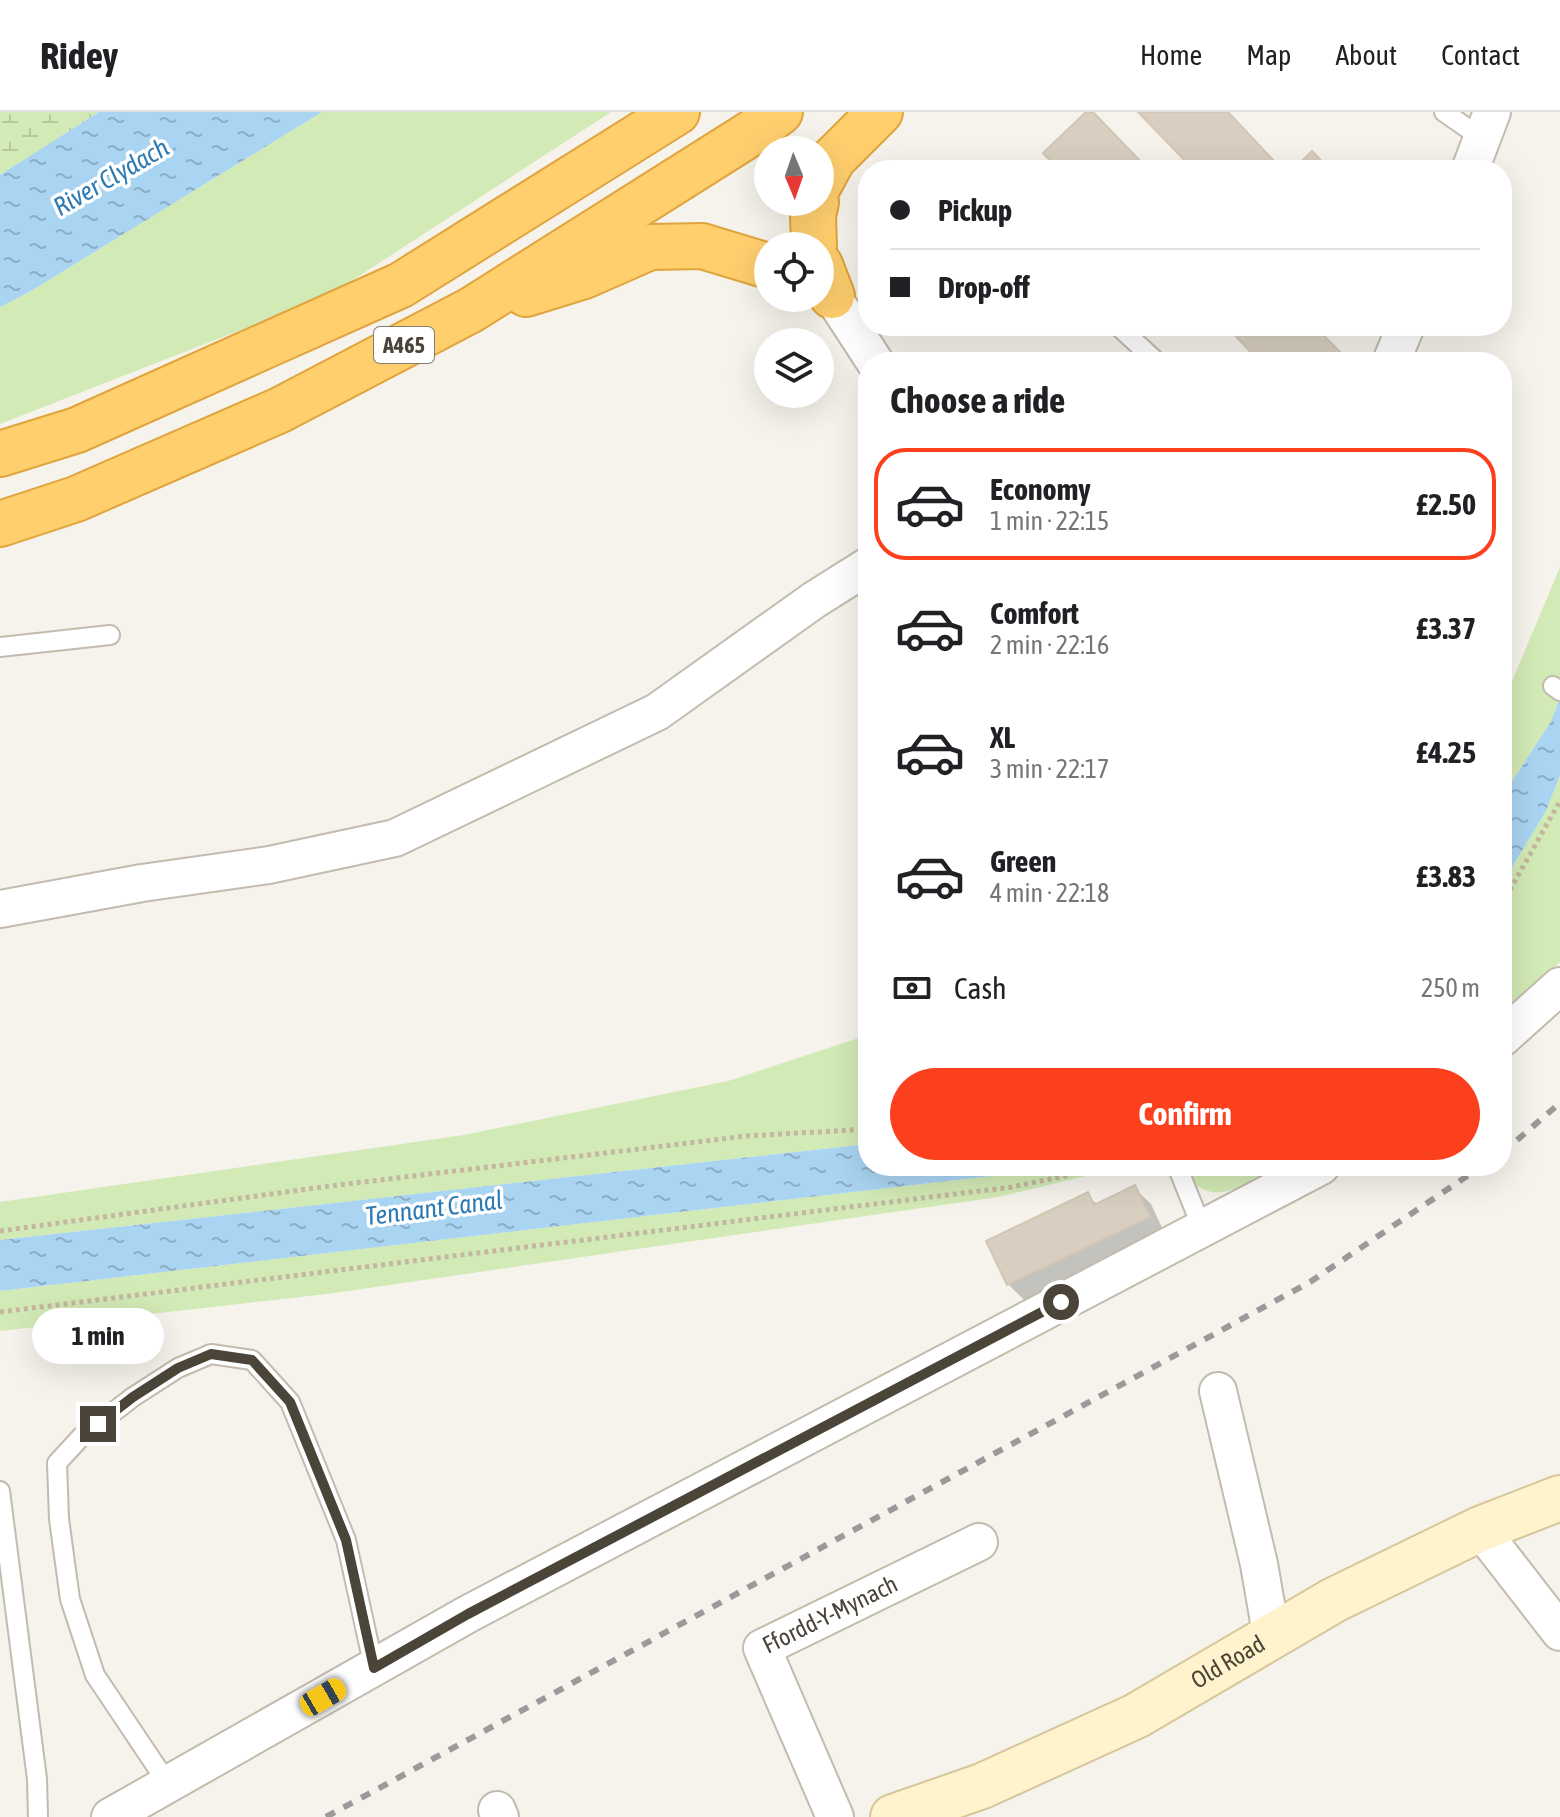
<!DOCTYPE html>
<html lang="en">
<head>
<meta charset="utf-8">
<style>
	body { margin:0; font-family:"Asap Condensed",sans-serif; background:#f2f2f2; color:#202124; height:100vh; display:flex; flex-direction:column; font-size:30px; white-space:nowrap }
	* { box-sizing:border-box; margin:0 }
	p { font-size:26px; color:#757577 }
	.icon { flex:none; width:44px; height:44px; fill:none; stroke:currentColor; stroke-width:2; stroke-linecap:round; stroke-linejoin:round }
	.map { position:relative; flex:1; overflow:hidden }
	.details { position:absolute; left:858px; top:240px; width:654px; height:824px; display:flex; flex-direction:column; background:#fff; border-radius:32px; box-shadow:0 8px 32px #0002 }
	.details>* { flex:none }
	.hud { position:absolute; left:858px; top:48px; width:654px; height:176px; border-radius:32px; box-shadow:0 8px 32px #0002; display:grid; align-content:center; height:176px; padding:0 32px; background:#fff }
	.needle { width:52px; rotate:178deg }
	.tools { position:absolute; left:754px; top:24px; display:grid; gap:16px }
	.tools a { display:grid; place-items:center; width:80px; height:80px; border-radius:50%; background:#fff; box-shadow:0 8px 32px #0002; font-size:40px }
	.end { position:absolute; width:36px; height:36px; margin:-18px; border:10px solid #4b4439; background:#fff; box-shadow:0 0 0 4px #fff }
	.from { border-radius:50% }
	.bubble { position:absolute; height:56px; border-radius:28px; background:#fff; box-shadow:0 8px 32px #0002; font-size:26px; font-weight:700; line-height:56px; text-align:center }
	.car { position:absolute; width:24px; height:48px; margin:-24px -12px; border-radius:10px; box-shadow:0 0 6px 2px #0007; background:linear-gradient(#f5c518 24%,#345 0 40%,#f5c518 0 76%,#345 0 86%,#f5c518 0) }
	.hud b { display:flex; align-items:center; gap:28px; height:76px; font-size:30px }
	.hud b+b { border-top:2px solid #e0e0e0 }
	.hud i { width:20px; height:20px; background:#202124 }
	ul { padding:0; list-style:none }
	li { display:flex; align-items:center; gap:24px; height:112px; margin:0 16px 12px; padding:0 16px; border:4px solid transparent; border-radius:32px }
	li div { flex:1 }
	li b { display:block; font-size:30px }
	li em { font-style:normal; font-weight:700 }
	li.current { border-color:#fc3f1d }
	li>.icon { width:72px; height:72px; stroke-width:1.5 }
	h2 { padding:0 32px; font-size:36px; line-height:96px }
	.pay { display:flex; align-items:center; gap:20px; height:88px; padding:0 32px; font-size:30px }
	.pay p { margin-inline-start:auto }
	.primary-button { display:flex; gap:16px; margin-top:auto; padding:16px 32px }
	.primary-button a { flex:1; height:92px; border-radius:48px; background:#fc3f1d; color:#fff; font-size:32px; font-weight:700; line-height:92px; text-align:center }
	header { display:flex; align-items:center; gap:48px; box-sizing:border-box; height:112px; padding:0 40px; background:#fff; border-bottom:2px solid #e0e0e0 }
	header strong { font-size:38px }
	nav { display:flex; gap:44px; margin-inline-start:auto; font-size:28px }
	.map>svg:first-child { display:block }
</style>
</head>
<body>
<header>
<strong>Ridey</strong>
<nav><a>Home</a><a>Map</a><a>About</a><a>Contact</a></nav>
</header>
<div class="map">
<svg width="1560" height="1705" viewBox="0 0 1560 1705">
	<defs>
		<pattern id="wetland-marsh" width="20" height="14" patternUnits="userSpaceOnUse" patternTransform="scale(2)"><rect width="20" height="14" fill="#d2eab5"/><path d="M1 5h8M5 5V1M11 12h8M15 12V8" fill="none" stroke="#b6ca9c"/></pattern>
		<pattern id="water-ripples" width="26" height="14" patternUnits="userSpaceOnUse" patternTransform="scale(2)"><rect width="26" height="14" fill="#a9d4f2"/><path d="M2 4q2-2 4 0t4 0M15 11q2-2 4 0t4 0" fill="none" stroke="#8caec5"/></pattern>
	</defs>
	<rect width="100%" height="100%" fill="#f6f3ec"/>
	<g fill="#d2eab5">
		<path d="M322,0H611L330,183L0,312V195L31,179Z"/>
		<path d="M1560,455V587L1550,611L1502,685V593Z"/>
		<path d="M1560,663V850L1502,904V772L1546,699Z"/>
		<path d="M868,923V1032L0,1128V1090L464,1023L728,969Z"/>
		<path d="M1060,1054H1128L998,1085L327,1182L0,1219V1179L1043,1058Z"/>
		<path d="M1184,1054H1274C1245,1076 1202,1100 1184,1054Z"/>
	</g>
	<path fill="url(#wetland-marsh)" d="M0,0H99L0,63Z"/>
	<g fill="url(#water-ripples)">
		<path d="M99,0H322L31,179L0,195V63Z"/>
		<path d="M1560,587V663L1546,699L1502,772V685L1550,611Z"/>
		<path d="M868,1032V1054H1060L1043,1058L0,1179V1128Z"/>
	</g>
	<g fill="#0003">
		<path d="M1141,0H1226L1281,58H1197Z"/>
		<path d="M1228,214H1313L1347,250H1263Z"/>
		<path d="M1134,1076L1151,1092L1165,1122L1025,1189L1008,1172L1087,1083L1098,1093Z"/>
	</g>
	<g fill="#d8cfc1" stroke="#d3c7b4" stroke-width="2">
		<path d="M1086,0H1093L1149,58H1059L1043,41Z"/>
		<path d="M1138,0H1228L1274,49L1264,58H1194Z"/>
		<path d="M1312,39L1330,58H1293Z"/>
		<path d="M1226,214H1315L1341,241L1332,250H1260Z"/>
		<path d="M1135,1073L1150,1105L1007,1173L986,1129L1088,1080L1094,1093Z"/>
	</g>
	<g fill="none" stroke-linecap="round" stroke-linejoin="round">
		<defs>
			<g id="lane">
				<path d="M1444,0L1483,27"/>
				<path d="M1118,214L1157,250"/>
				<path d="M0,535L110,523"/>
				<path d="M1553,574L1560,579"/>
				<path d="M1177,1054L1202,1116"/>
				<path d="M0,1379L37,1667L38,1705"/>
				<path d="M168,1672L95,1563L70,1487L59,1407L57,1351L81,1325L133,1285L178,1256L211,1242L252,1248L290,1290L346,1428L374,1556"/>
			</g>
			<g id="street">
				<path d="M1470,58L1492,0"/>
				<path d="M832,184L875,250"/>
				<path d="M1391,250L1406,214"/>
				<path d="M0,797L142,771L269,753L395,726L657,600L814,488L868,454"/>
				<path d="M1502,926L1560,874"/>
				<path d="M1218,1279L1259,1452L1272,1527"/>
				<path d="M1480,1417L1560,1520"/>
				<path d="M497,1698L500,1705"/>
				<path d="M110,1705L468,1502L1321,1054"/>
				<path id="s1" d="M835,1705L762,1536L979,1430"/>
			</g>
			<g id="secondary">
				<path id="s2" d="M893,1705L982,1674L1136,1604L1334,1488L1480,1417L1560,1386"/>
			</g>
			<g id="highway">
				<path d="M820,71L833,47L880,0"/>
				<path d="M814,134L813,104L816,90"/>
				<path d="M820,153L832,184"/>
				<path d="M526,182L584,164L650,135L702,134L768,154"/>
				<path d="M0,342L77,318L401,173L677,0"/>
				<path d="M0,412L76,387L280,298L471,198L753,20L780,0"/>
			</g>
		</defs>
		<use href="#lane" stroke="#c2bbae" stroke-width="22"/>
		<use href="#street" stroke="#c2bbae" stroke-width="40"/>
		<use href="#secondary" stroke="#d6c79b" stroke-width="48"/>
		<use href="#highway" stroke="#e0a43c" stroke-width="48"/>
		<g stroke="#c4b79f" stroke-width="5" stroke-dasharray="4 4" stroke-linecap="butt">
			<path d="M1502,792L1560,689"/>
			<path d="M0,1119L330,1074L747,1024L868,1017"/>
			<path d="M0,1200L1012,1075L1065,1064L1097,1054"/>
		</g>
		<use href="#lane" stroke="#fff" stroke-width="18"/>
		<use href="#street" stroke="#fff" stroke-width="36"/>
		<use href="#secondary" stroke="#fff3cd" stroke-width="44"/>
		<use href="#highway" stroke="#ffcf6e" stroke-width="44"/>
		<g stroke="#9a9a9a" stroke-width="6" stroke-dasharray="10 10" stroke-linecap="butt">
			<path d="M1502,1041L1560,991"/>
			<path d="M326,1705L1310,1170L1482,1054"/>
		</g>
	</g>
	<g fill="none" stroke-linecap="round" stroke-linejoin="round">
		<path stroke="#4b4439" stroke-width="10" d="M98,1312L133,1285L178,1256L211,1242L252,1248L290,1290L346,1428L374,1556L468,1502L1061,1190"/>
	</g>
	<g text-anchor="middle" stroke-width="7" stroke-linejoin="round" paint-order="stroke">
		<rect fill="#fff" stroke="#817c74" stroke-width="2" x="374" y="215" width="60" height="36" rx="6"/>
		<g font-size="22" font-weight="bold" fill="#4b4439">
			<text x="404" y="241">A465</text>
		</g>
		<g font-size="24" fill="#4b4439" stroke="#fff">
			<text dy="8" stroke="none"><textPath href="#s1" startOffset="260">Ffordd-Y-Mynach</textPath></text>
			<text dy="8" stroke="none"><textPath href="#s2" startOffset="370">Old Road</textPath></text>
		</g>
		<g font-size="26" font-style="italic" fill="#2e7ab2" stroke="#fff">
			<text transform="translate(111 65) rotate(-30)" y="9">River Clydach</text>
			<text transform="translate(434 1096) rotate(-7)" y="9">Tennant Canal</text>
		</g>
	</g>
</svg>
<div class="tools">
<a><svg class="needle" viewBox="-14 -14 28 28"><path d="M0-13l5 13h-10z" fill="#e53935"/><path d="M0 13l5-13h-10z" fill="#757577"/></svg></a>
<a><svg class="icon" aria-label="locate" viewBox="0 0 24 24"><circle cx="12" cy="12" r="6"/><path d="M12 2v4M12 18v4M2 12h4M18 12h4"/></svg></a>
<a><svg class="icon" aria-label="layers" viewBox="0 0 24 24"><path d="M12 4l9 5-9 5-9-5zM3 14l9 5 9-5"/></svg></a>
</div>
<i class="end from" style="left:1061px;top:1190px"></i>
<i class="end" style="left:98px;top:1312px"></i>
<div class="bubble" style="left:32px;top:1196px;width:132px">1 min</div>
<i class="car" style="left:323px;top:1585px;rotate:60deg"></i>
<div class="hud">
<b><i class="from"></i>Pickup</b>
<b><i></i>Drop-off</b>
</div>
<section class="details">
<h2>Choose a ride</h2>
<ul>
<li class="current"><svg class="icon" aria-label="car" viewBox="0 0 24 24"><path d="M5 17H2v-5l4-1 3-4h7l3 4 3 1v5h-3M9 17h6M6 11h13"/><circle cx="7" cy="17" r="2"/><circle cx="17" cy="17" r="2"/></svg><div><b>Economy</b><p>1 min · 22:15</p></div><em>£2.50</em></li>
<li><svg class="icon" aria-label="car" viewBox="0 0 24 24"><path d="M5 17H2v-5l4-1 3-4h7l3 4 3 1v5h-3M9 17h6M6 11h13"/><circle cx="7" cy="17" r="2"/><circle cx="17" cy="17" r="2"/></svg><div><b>Comfort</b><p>2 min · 22:16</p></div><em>£3.37</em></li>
<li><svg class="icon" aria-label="car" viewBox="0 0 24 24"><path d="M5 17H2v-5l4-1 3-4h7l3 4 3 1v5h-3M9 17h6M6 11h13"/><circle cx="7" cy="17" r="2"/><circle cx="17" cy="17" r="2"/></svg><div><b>XL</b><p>3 min · 22:17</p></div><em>£4.25</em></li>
<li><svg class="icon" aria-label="car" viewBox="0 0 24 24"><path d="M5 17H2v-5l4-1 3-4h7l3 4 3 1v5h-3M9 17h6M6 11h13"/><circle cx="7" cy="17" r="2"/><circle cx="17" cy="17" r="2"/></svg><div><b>Green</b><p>4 min · 22:18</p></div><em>£3.83</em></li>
</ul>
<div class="pay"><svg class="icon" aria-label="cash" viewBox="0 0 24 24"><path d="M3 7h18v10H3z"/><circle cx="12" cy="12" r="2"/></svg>Cash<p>250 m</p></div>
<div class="primary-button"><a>Confirm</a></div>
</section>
</div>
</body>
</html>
